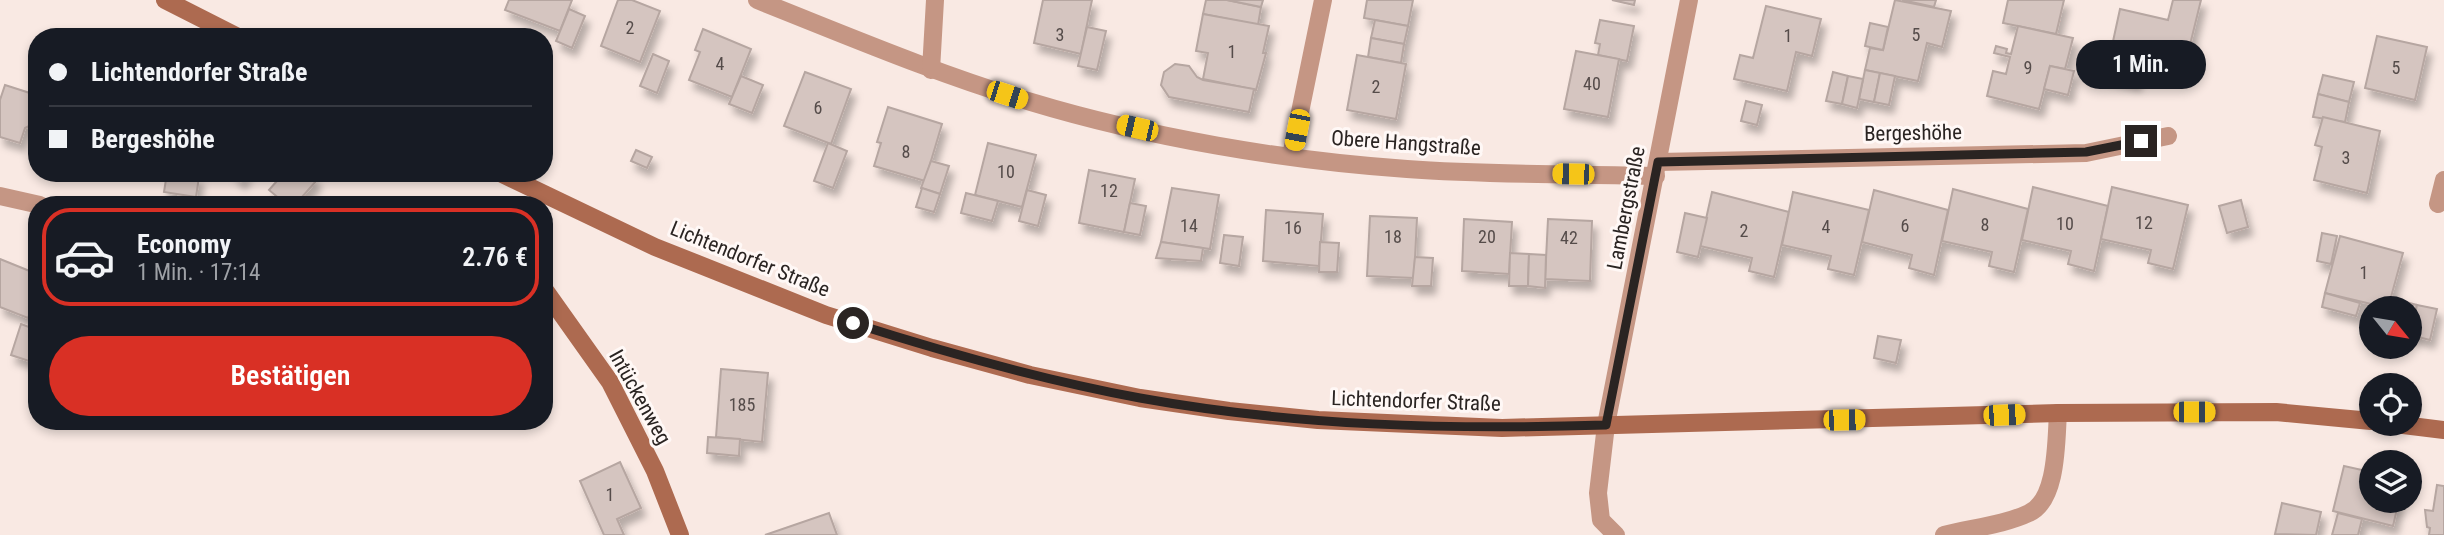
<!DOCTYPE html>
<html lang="de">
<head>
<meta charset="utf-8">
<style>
	body { margin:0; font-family:"Roboto Condensed",sans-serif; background:#20242c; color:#f1f3f6; height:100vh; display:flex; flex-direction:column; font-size:26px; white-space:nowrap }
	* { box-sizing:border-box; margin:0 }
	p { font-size:23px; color:#9ea1a6 }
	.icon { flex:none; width:38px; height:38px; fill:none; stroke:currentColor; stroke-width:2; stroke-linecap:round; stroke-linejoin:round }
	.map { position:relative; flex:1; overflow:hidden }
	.details { position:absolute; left:28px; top:196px; width:525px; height:234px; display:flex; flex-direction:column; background:#171b24; border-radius:28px; box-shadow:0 4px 10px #0003 }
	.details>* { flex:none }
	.guide { position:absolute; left:28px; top:28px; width:525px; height:154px; border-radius:28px; box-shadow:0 4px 10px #0003; display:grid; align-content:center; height:154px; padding:0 21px; background:#171b24 }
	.needle { width:46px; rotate:120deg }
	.buttons { position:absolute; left:2359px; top:296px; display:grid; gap:14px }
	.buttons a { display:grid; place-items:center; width:63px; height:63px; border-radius:50%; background:#171b24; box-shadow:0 4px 10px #0003; font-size:35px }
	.end { position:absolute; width:32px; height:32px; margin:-16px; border:9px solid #2a2422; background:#fff; box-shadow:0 0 0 4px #fff }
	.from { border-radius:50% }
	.bubble { position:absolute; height:49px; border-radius:24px; background:#171b24; box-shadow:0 4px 10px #0003; font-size:23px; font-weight:600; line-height:49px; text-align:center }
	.car { position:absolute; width:21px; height:42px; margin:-21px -10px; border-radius:9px; box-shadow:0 0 5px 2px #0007; background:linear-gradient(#f5c518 24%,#345 0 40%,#f5c518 0 76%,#345 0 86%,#f5c518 0) }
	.guide b { display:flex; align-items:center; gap:24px; height:66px; font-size:26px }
	.guide b+b { border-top:2px solid #363941 }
	.guide i { width:18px; height:18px; background:#f1f3f6 }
	ul { padding:12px 0 0; list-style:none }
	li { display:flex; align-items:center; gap:21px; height:98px; margin:0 14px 10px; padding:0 7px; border:4px solid #363941; border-radius:28px }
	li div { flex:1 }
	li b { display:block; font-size:26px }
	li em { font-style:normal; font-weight:600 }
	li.current { border-color:#d93025 }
	li>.icon { width:63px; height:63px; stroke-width:1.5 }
	.button { display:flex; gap:14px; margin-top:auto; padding:14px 21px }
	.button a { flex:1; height:80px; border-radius:42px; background:#d93025; color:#fff; font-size:28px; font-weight:600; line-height:80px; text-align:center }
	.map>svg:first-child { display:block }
</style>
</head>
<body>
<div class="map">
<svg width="2444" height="535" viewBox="0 0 2444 535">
	<defs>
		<filter id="shadow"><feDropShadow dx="4.5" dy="8" stdDeviation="3.5" flood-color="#0004"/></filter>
	</defs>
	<rect width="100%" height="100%" fill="#f9e9e3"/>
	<g fill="#d5c5c0" stroke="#b6a6a1" stroke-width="2" filter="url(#shadow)">
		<path d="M509,0H572L560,31L505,10Z"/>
		<path d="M618,0H632L660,11L640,62L601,46Z"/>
		<path d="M1043,0H1092L1081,54L1034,43Z"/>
		<path d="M1206,0H1227L1261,7L1258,25L1203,14Z"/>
		<path d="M1227,0H1263L1261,7Z"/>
		<path d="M1367,0H1413L1408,26L1364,18Z"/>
		<path d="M1612,0H1635L1634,5Z"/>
		<path d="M1895,0L1951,11L1942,47L1927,43L1918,81L1865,70L1870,48L1883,50Z"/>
		<path d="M1902,0H1936L1934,7Z"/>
		<path d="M2008,0H2064L2056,34L2003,23Z"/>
		<path d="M2173,0H2201L2186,61L2112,46L2120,9L2168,20Z"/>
		<path d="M1766,6L1821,19L1812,56L1796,52L1787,91L1734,79L1740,55L1753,58Z"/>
		<path d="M569,9L585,16L572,48L556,41Z"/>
		<path d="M1203,14L1269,26L1263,53H1266L1256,90L1203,79L1208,53L1196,51Z"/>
		<path d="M1375,20L1408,26L1404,44L1371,38Z"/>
		<path d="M1600,20L1634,26L1627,61L1598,55L1600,44L1595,43Z"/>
		<path d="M1870,23L1888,27L1883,50L1865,46Z"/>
		<path d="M2018,26L2073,38L2065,69L2050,66L2039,109L1987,96L1993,71L2006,74L2010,57L1994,53L1996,46L2007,49L2006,53L2011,54Z"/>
		<path d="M1087,27L1106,31L1097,70L1078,66Z"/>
		<path d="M703,29L751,49L732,97L689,80L700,52L695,50Z"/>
		<path d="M2377,36L2427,47L2415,100L2365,88Z"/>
		<path d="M1371,38L1404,44L1401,63L1368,57Z"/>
		<path d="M2096,43L2142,54L2136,83L2090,73Z"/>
		<path d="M1576,51L1619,59L1608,117L1564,109Z"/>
		<path d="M653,54L669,61L657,93L640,86Z"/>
		<path d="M2153,54L2169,57L2166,68L2151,65Z"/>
		<path d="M1357,55L1406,64L1396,119L1347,110Z"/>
		<path d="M1175,64L1189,66L1197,77L1203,80L1254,89L1249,112L1169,97L1161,85L1164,72Z"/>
		<path d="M2050,66L2074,71L2068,95L2044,89Z"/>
		<path d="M1865,70L1880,73L1874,102L1859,99Z"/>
		<path d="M805,72L851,89L831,144L784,126Z"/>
		<path d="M1833,72L1848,76L1842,104L1826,101Z"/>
		<path d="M1880,73L1895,76L1889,105L1874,102Z"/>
		<path d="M2323,75L2354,82L2349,102L2318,94Z"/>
		<path d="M741,76L763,85L752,113L729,104Z"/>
		<path d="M1848,76L1863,79L1857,108L1842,104Z"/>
		<path d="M5,85L36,95L31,110L34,116L31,125L25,128L20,143L0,137V100Z"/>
		<path d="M2318,94L2349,102L2345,122L2313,117Z"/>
		<path d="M1746,101L1762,105L1757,125L1741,121Z"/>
		<path d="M888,107L942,124L925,181L874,166L881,143L877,142Z"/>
		<path d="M2323,117L2380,131L2367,193L2314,180L2322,147L2315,145Z"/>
		<path d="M828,143L847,151L833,188L814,181Z"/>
		<path d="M988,143L1036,155L1022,207L975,195Z"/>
		<path d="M636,150L652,157L647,168L631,161Z"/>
		<path d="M931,161L949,166L940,194L921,188Z"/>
		<path d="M1089,170L1135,179L1124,232L1079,223Z"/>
		<path d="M167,173L199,177L196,197L164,192Z"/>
		<path d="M232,173H247L241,181Z"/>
		<path d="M284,173H309L317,180L295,205H287L269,190Z"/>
		<path d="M2033,187L2108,206L2094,271L2068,264L2071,251L2022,240Z"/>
		<path d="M2112,187L2188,205L2173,269L2148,263L2151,250L2101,239Z"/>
		<path d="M922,188L940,194L934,212L916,207Z"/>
		<path d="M1172,188L1219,195L1210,249L1161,242Z"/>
		<path d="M1953,189L2028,209L2014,272L1989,266L1992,252L1942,241Z"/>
		<path d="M1027,190L1046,195L1038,226L1019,221Z"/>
		<path d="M1874,190L1948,210L1934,275L1909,268L1912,255L1862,242Z"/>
		<path d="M1712,192L1789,212L1774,277L1749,271L1752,258L1700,246Z"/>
		<path d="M1793,192L1869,210L1854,275L1828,269L1831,256L1782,245Z"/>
		<path d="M966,193L998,201L992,221L961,213Z"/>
		<path d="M2241,200L2248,227L2227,233L2219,206Z"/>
		<path d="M1130,203L1146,206L1140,235L1124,232Z"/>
		<path d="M1266,210L1323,214L1319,266L1263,261Z"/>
		<path d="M1685,213L1707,218L1698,257L1677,252Z"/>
		<path d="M1370,216L1417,218L1414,278L1367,276Z"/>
		<path d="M1464,219L1512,222L1509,274L1462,271Z"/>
		<path d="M1548,219L1592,221L1590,281L1545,279Z"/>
		<path d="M2322,233L2337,236L2331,264L2317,261Z"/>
		<path d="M1224,235L1243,237L1239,266L1220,263Z"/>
		<path d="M2340,236L2403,253L2388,308L2325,293Z"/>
		<path d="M1161,242L1203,248L1201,261L1156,258Z"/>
		<path d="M1320,242L1339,243L1337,272H1319Z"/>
		<path d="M1510,253L1529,254L1528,286H1509Z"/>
		<path d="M1529,254L1546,255L1545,288L1528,286Z"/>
		<path d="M1415,257L1433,258L1431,286H1412Z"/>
		<path d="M0,259L37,274V294L28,318L0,307Z"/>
		<path d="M2325,293L2360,303L2356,316L2322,307Z"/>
		<path d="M2391,298L2417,305L2410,335V308H2388Z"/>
		<path d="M2417,305L2437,309L2430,340L2410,335Z"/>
		<path d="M21,324L37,330V349L32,362L11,355Z"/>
		<path d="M1878,336L1901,340L1896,363L1874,358Z"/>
		<path d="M721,369L768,373L762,442L716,437Z"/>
		<path d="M708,437L740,439L739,456L707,453Z"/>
		<path d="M620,462L641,508L617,519L624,535H604L580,481Z"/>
		<path d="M2344,466L2371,472V500H2399L2393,526L2333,511Z"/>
		<path d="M2437,485L2444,486V535H2429L2430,528L2427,527L2425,510L2433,511Z"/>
		<path d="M2282,503L2321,512L2316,535L2275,534Z"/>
		<path d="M829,513L837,535H765Z"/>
		<path d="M2338,513L2362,519L2358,535H2332Z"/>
	</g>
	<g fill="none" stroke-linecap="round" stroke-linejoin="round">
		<g stroke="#c59684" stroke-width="18">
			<path d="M1606,425L1598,493L1601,520L1616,535"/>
			<path d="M1944,535C1971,528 2004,525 2029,513C2058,500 2056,439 2058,413"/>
		</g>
		<g stroke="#c59684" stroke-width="18">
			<path d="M757,0C848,36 937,74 1031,102C1147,137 1286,161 1407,169C1489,175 1573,174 1656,176"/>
			<path d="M931,70L935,0"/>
			<path d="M1291,156L1323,0"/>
			<path d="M1658,162L2086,153L2168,136"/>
			<path d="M0,196L40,205"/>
			<path d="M2438,204L2444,180"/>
			<path d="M1606,425L1689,0"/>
		</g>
		<g stroke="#ad6a50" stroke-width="18">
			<path d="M165,0L238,37"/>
			<path d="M500,173L655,247L826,315L932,348L1030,375L1140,398L1229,411L1318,420L1502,428L2058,413L2276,412L2371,421"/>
			<path d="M544,289L610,382L655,471L680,535"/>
			<path d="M2395,424L2444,430"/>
		</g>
	</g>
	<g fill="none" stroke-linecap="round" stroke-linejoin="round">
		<path stroke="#2a2422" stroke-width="9" d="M853,323C947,353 1043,380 1140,398C1294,426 1451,430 1606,425L1658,162L2086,152L2141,141"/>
	</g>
	<g text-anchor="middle" stroke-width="6" stroke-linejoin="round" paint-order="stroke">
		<g font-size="18" fill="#554c4a">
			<text x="630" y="34">2</text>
			<text x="1060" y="41">3</text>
			<text x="1916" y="41">5</text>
			<text x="1788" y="42">1</text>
			<text x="1232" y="58">1</text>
			<text x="720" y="70">4</text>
			<text x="2028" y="74">9</text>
			<text x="2396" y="74">5</text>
			<text x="1592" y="90">40</text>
			<text x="1376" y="93">2</text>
			<text x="818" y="114">6</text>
			<text x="906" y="158">8</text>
			<text x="2346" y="164">3</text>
			<text x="1006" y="178">10</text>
			<text x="1109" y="197">12</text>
			<text x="2144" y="229">12</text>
			<text x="2065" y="230">10</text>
			<text x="1985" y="231">8</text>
			<text x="1189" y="232">14</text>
			<text x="1905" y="232">6</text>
			<text x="1826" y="233">4</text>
			<text x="1293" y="234">16</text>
			<text x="1744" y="237">2</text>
			<text x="1393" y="243">18</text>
			<text x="1487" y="243">20</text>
			<text x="1569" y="244">42</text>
			<text x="2364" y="279">1</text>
			<text x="742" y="411">185</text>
			<text x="610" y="501">1</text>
		</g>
		<g font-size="21" fill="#2a2422" stroke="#fff8f6">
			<text transform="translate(1913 133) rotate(-1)" y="7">Bergeshöhe</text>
			<text transform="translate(1406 143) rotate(4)" y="7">Obere Hangstraße</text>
			<text transform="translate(1626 208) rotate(-79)" y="7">Lambergstraße</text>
			<text transform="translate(750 259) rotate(22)" y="7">Lichtendorfer Straße</text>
			<text transform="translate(640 397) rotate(61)" y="7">Intückenweg</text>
			<text transform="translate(1416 401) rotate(2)" y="7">Lichtendorfer Straße</text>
		</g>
	</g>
</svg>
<div class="buttons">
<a><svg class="needle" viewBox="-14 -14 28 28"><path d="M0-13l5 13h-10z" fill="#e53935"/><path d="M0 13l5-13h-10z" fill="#9ea1a6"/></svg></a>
<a><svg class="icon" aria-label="locate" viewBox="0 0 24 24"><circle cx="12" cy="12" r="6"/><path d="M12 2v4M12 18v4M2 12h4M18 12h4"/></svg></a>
<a><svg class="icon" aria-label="layers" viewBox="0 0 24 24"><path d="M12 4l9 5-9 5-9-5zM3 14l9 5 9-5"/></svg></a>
</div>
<i class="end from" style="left:853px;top:323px"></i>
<i class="end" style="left:2141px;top:141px"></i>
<div class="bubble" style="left:2076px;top:40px;width:130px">1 Min.</div>
<i class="car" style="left:1007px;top:95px;rotate:108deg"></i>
<i class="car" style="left:1137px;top:128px;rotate:283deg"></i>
<i class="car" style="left:1297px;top:130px;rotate:191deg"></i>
<i class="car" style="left:1573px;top:174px;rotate:271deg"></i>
<i class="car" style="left:2194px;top:412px;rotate:90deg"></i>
<i class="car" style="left:2004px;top:415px;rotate:88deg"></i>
<i class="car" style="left:1844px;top:420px;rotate:89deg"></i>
<div class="guide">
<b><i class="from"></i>Lichtendorfer Straße</b>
<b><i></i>Bergeshöhe</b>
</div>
<section class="details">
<ul>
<li class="current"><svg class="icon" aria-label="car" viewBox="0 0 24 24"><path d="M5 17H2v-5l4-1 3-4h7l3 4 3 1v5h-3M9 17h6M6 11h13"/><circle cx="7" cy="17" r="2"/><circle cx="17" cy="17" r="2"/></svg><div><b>Economy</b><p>1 Min. · 17:14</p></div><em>2.76 €</em></li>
</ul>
<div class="button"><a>Bestätigen</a></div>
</section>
</div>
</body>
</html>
